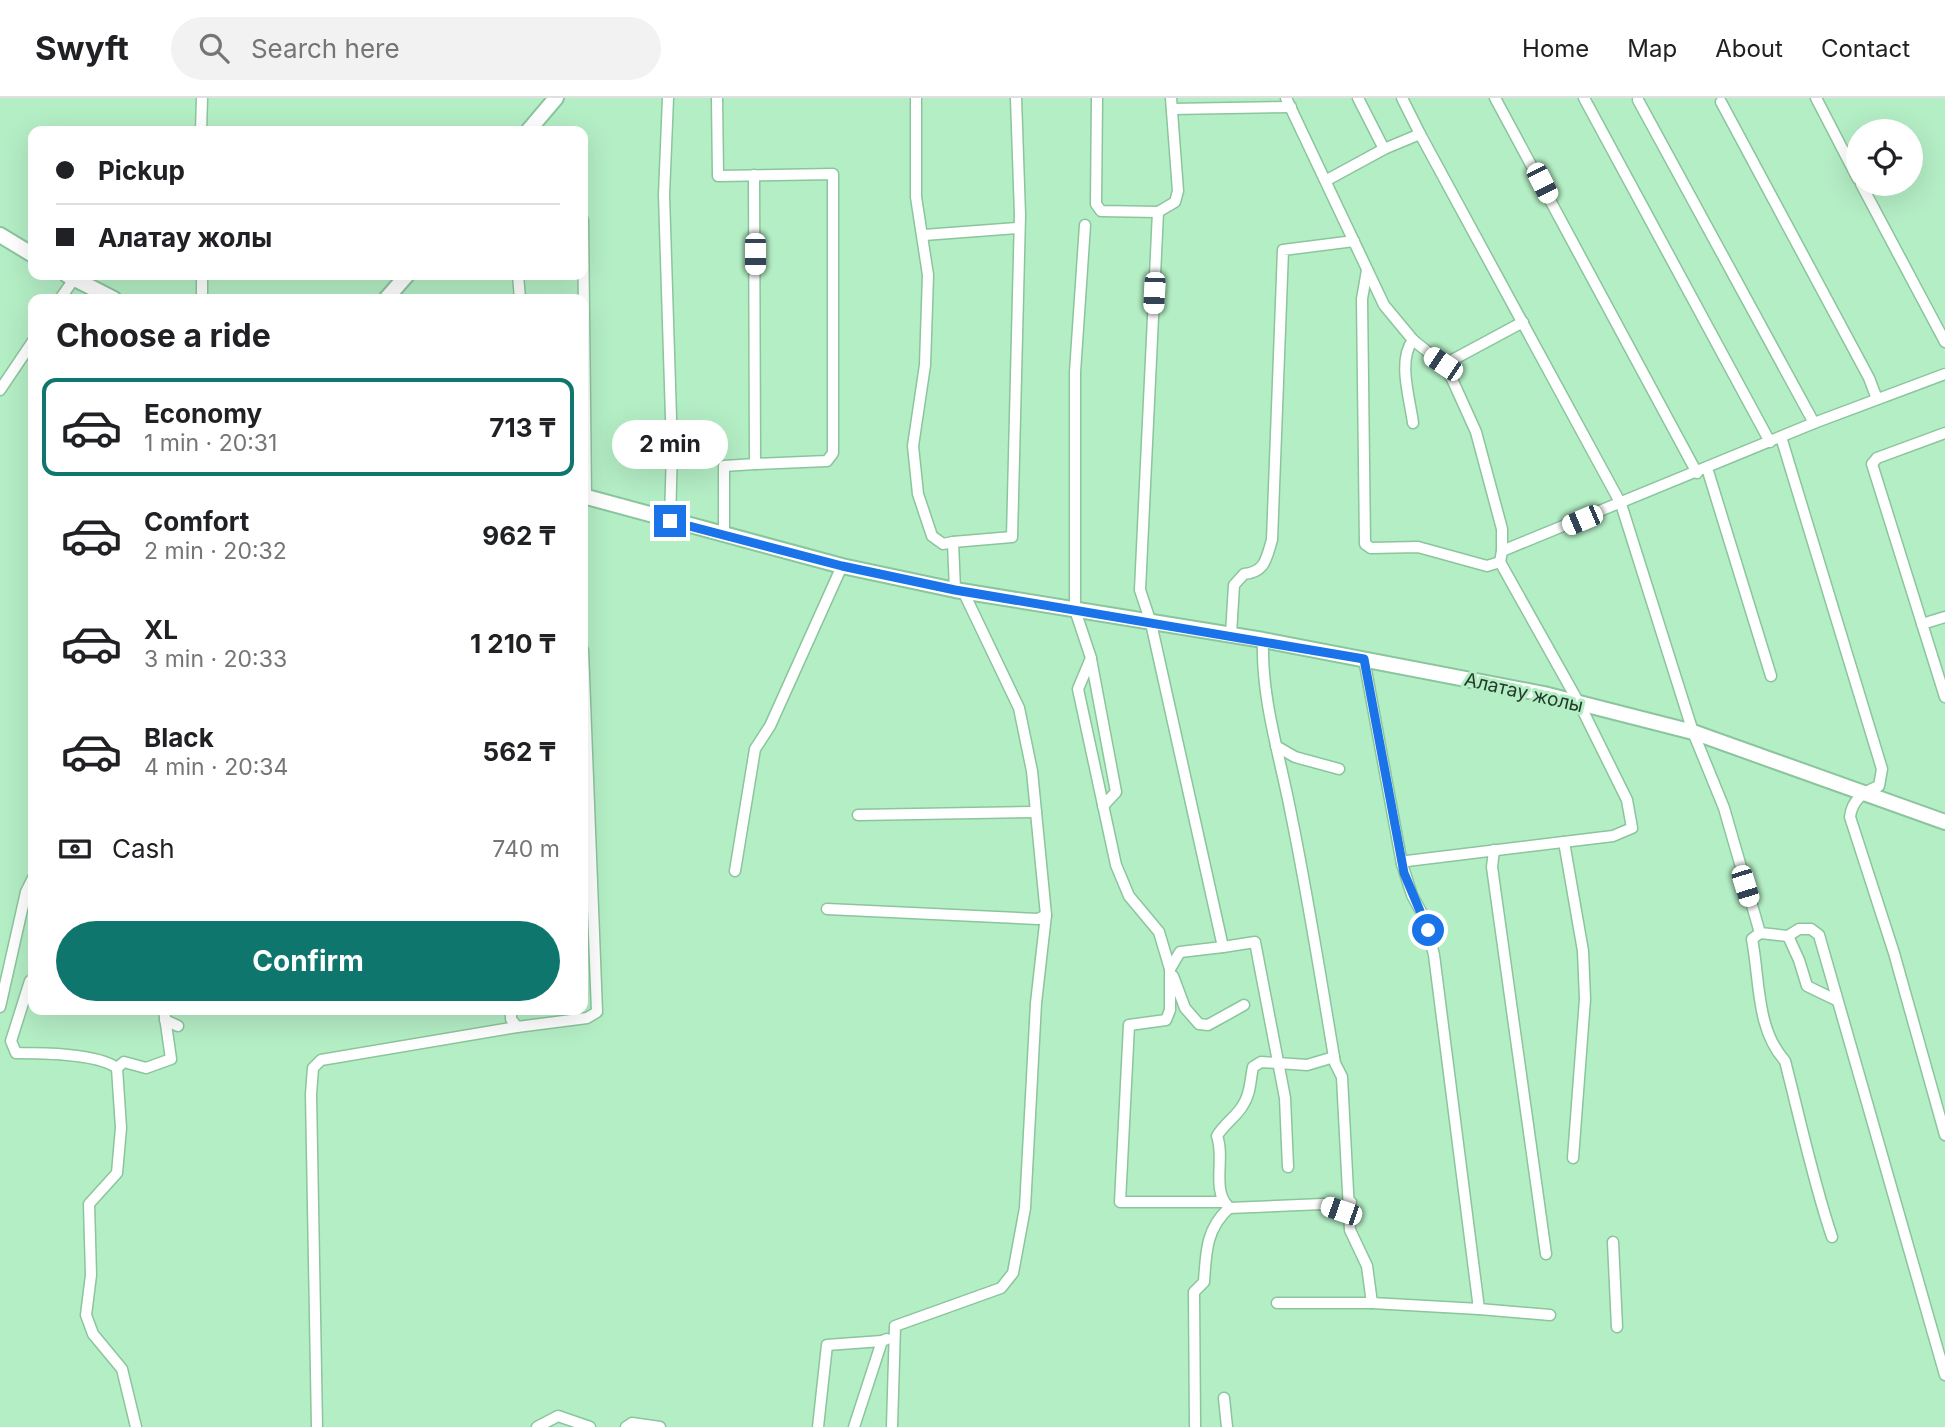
<!DOCTYPE html>
<html lang="en">
<head>
<meta charset="utf-8">
<style>
	body { margin:0; font-family:Inter,sans-serif; background:#f2f2f2; color:#202124; height:100vh; display:flex; flex-direction:column; font-size:26px; white-space:nowrap }
	* { box-sizing:border-box; margin:0 }
	p { font-size:23px; color:#757577 }
	.icon { flex:none; width:38px; height:38px; fill:none; stroke:currentColor; stroke-width:2; stroke-linecap:round; stroke-linejoin:round }
	.map { position:relative; flex:1; overflow:hidden }
	.drawer { position:absolute; left:28px; top:196px; width:560px; height:721px; display:flex; flex-direction:column; background:#fff; border-radius:14px; box-shadow:0 7px 28px #0002 }
	.drawer>* { flex:none }
	.hud { position:absolute; left:28px; top:28px; width:560px; height:154px; border-radius:14px; box-shadow:0 7px 28px #0002; display:grid; align-content:center; height:154px; padding:0 28px; background:#fff }
	.buttons { position:absolute; left:1846px; top:21px; display:grid; gap:14px }
	.buttons a { display:grid; place-items:center; width:77px; height:77px; border-radius:50%; background:#fff; box-shadow:0 7px 28px #0002; font-size:35px }
	.end { position:absolute; width:32px; height:32px; margin:-16px; border:9px solid #1a73e8; background:#fff; box-shadow:0 0 0 4px #fff }
	.from { border-radius:50% }
	.bubble { position:absolute; height:49px; border-radius:24px; background:#fff; box-shadow:0 7px 28px #0002; font-size:23px; font-weight:700; line-height:49px; text-align:center }
	.car { position:absolute; width:21px; height:42px; margin:-21px -10px; border-radius:9px; box-shadow:0 0 5px 2px #0007; background:linear-gradient(#fff 24%,#345 0 40%,#fff 0 76%,#345 0 86%,#fff 0) }
	.hud b { display:flex; align-items:center; gap:24px; height:66px; font-size:26px }
	.hud b+b { border-top:2px solid #e0e0e0 }
	.hud i { width:18px; height:18px; background:#202124 }
	ul { padding:0; list-style:none }
	li { display:flex; align-items:center; gap:21px; height:98px; margin:0 14px 10px; padding:0 14px; border:4px solid transparent; border-radius:14px }
	li div { flex:1 }
	li b { display:block; font-size:26px }
	li em { font-style:normal; font-weight:700 }
	li.current { border-color:#0f766e }
	li>.icon { width:63px; height:63px; stroke-width:1.5 }
	h2 { padding:0 28px; font-size:32px; line-height:84px }
	.pay { display:flex; align-items:center; gap:18px; height:77px; padding:0 28px; font-size:26px }
	.pay p { margin-inline-start:auto }
	.button { display:flex; gap:14px; margin-top:auto; padding:14px 28px }
	.button a { flex:1; height:80px; border-radius:42px; background:#0f766e; color:#fff; font-size:28px; font-weight:700; line-height:80px; text-align:center }
	header { display:flex; align-items:center; gap:42px; box-sizing:border-box; height:98px; padding:0 35px; background:#fff; border-bottom:2px solid #e0e0e0 }
	header strong { font-size:33px }
	nav { display:flex; gap:38px; margin-inline-start:auto; font-size:24px }
	.search { width:490px; height:63px; background:#f2f2f2; display:flex; align-items:center; gap:18px; box-sizing:border-box; padding:0 24px; border-radius:38px; color:#757577; font-size:26px }
	.map>svg:first-child { display:block }
</style>
</head>
<body>
<header>
<strong>Swyft</strong>
<div class="search"><svg class="icon" aria-label="search" viewBox="0 0 24 24"><circle cx="10" cy="10" r="6"/><path d="M15 15l6 6"/></svg>Search here</div>
<nav><a>Home</a><a>Map</a><a>About</a><a>Contact</a></nav>
</header>
<div class="map">
<svg width="1945" height="1329" viewBox="0 0 1945 1329">
	<rect width="100%" height="100%" fill="#b4eec5"/>
	<g fill="none" stroke-linecap="round" stroke-linejoin="round">
		<defs>
			<g id="minor">
				<path d="M668,0L664,97L672,351L670,423"/>
				<path d="M717,0L718,78L833,76V355L827,363L755,366"/>
				<path d="M916,0V99L928,177L925,267L913,348L918,396L932,438L943,446L953,444L955,492"/>
				<path d="M1097,0L1096,106L1101,113L1158,114L1175,104L1178,93L1171,0"/>
				<path d="M1286,0L1384,207L1413,242L1443,266L1452,281L1476,334L1502,431V453"/>
				<path d="M1358,0L1384,51"/>
				<path d="M1402,0L1420,36"/>
				<path d="M1495,0L1697,375"/>
				<path d="M1584,0L1770,344"/>
				<path d="M1816,0L1858,81"/>
				<path d="M1638,2L1814,325"/>
				<path d="M1721,4L1869,280L1877,301"/>
				<path d="M1172,11L1291,9"/>
				<path d="M201,33L202,0"/>
				<path d="M1327,82L1384,51L1420,36L1621,406L1693,634L1724,710L1760,835L1788,838L1799,831H1811L1819,837L1945,1277"/>
				<path d="M1861,86L1945,244"/>
				<path d="M583,122L586,399"/>
				<path d="M1085,127L1075,274V512L1091,560L1078,591L1116,767L1129,798L1159,834L1170,871L1180,854L1223,849L1151,525L1140,492L1158,114"/>
				<path d="M924,137L1017,130"/>
				<path d="M1367,172L1362,201L1365,446L1371,450L1418,449L1487,468L1500,464"/>
				<path d="M202,177V201"/>
				<path d="M518,177L520,201"/>
				<path d="M60,201L74,181"/>
				<path d="M1413,242C1397,262 1410,301 1413,325"/>
				<path d="M1443,267L1523,224"/>
				<path d="M0,292L33,243"/>
				<path d="M1945,335L1877,360L1872,366L1945,599"/>
				<path d="M1781,339L1882,671L1879,688C1863,694 1852,702 1850,719L1894,855L1945,1037"/>
				<path d="M1707,370L1771,578"/>
				<path d="M724,437V368L755,366L754,77"/>
				<path d="M953,444L1012,439L1020,117L1016,0"/>
				<path d="M1922,526L1945,519"/>
				<path d="M1231,536L1234,487L1244,476C1266,474 1266,460 1272,442L1283,152L1354,143"/>
				<path d="M1263,542C1261,601 1280,658 1291,716C1308,799 1321,882 1335,965L1342,979L1350,1132L1367,1168L1372,1205"/>
				<path d="M1091,561L1116,694L1103,708"/>
				<path d="M1364,561L1402,766"/>
				<path d="M1276,648L1295,659L1339,671"/>
				<path d="M858,717L1036,714"/>
				<path d="M1564,744L1583,853L1585,901L1573,1060"/>
				<path d="M1494,752L1492,769L1546,1156"/>
				<path d="M735,773L755,651L770,628L842,468"/>
				<path d="M827,811L1038,821L1046,817L1032,673L1019,610L963,493"/>
				<path d="M1760,835L1752,841C1760,883 1756,931 1785,963C1800,1021 1813,1083 1832,1139"/>
				<path d="M1788,838L1799,862L1807,888L1836,902"/>
				<path d="M1223,849L1255,844L1285,1000L1288,1069"/>
				<path d="M1170,871V912L1166,922L1129,927L1120,1104H1223"/>
				<path d="M1173,878L1185,910L1199,926L1208,927L1244,907"/>
				<path d="M30,883L11,943L16,955C40,955 97,955 117,970"/>
				<path d="M0,909L26,794L33,780"/>
				<path d="M511,912V921L517,929L587,920L597,914L583,552"/>
				<path d="M165,922L178,928"/>
				<path d="M1227,1107C1212,1091 1225,1059 1217,1038C1224,1026 1237,1018 1243,1007C1251,995 1250,982 1253,969L1261,964L1307,967L1334,959"/>
				<path d="M1613,1144L1617,1229"/>
				<path d="M1277,1205H1372L1479,1211L1434,857L1425,821L1412,797L1402,766L1407,763L1613,738L1632,730L1627,702L1580,607L1500,464L1502,453L1814,325L1945,276"/>
				<path d="M1479,1211L1550,1217"/>
				<path d="M1224,1300L1227,1329"/>
				<path d="M136,1329L122,1271L93,1236L86,1217L91,1177L89,1106L117,1075L121,1030L117,970L124,964L146,970L171,961L164,912"/>
				<path d="M317,1329L311,996L313,970L321,962L517,929"/>
				<path d="M537,1329L558,1318L590,1329"/>
				<path d="M626,1329L632,1325L660,1329"/>
				<path d="M818,1329L827,1247L882,1243"/>
				<path d="M854,1329L882,1243L887,1241"/>
				<path d="M892,1329L895,1228L1001,1190L1013,1175L1025,1110L1036,905L1046,817"/>
				<path d="M1195,1329L1194,1194L1204,1184C1206,1154 1206,1131 1229,1110L1323,1106L1341,1113L1351,1104"/>
			</g>
			<g id="secondary">
				<path d="M528,33L556,0"/>
				<path d="M0,137L33,157"/>
				<path d="M67,177L114,201"/>
				<path d="M386,201L407,177"/>
				<path d="M583,398L842,468L955,492L1263,542L1544,596L1693,634L1945,724"/>
			</g>
		</defs>
		<use href="#minor" stroke="#8bc59d" stroke-width="13"/>
		<use href="#secondary" stroke="#8bc59d" stroke-width="18"/>
		<use href="#minor" stroke="#fff" stroke-width="10"/>
		<use href="#secondary" stroke="#fff" stroke-width="14"/>
	</g>
	<g fill="none" stroke-linecap="round" stroke-linejoin="round">
		<path stroke="#1a73e8" stroke-width="9" d="M670,423L842,468L955,492L1364,561L1404,775L1428,832"/>
	</g>
	<g text-anchor="middle" stroke-width="6" stroke-linejoin="round" paint-order="stroke">
		<g font-size="19" fill="#243b2b" stroke="#b4eec5">
			<text transform="translate(1524 594) rotate(13)" y="7">Алатау жолы</text>
		</g>
	</g>
</svg>
<div class="buttons">
<a><svg class="icon" aria-label="locate" viewBox="0 0 24 24"><circle cx="12" cy="12" r="6"/><path d="M12 2v4M12 18v4M2 12h4M18 12h4"/></svg></a>
</div>
<i class="end from" style="left:1428px;top:832px"></i>
<i class="end" style="left:670px;top:423px"></i>
<div class="bubble" style="left:612px;top:322px;width:116px">2 min</div>
<i class="car" style="left:1542px;top:85px;rotate:153deg"></i>
<i class="car" style="left:755px;top:156px;rotate:180deg"></i>
<i class="car" style="left:1154px;top:195px;rotate:183deg"></i>
<i class="car" style="left:1443px;top:266px;rotate:304deg"></i>
<i class="car" style="left:1582px;top:422px;rotate:247deg"></i>
<i class="car" style="left:1745px;top:788px;rotate:163deg"></i>
<i class="car" style="left:1341px;top:1113px;rotate:289deg"></i>
<div class="hud">
<b><i class="from"></i>Pickup</b>
<b><i></i>Алатау жолы</b>
</div>
<section class="drawer">
<h2>Choose a ride</h2>
<ul>
<li class="current"><svg class="icon" aria-label="car" viewBox="0 0 24 24"><path d="M5 17H2v-5l4-1 3-4h7l3 4 3 1v5h-3M9 17h6M6 11h13"/><circle cx="7" cy="17" r="2"/><circle cx="17" cy="17" r="2"/></svg><div><b>Economy</b><p>1 min · 20:31</p></div><em>713 ₸</em></li>
<li><svg class="icon" aria-label="car" viewBox="0 0 24 24"><path d="M5 17H2v-5l4-1 3-4h7l3 4 3 1v5h-3M9 17h6M6 11h13"/><circle cx="7" cy="17" r="2"/><circle cx="17" cy="17" r="2"/></svg><div><b>Comfort</b><p>2 min · 20:32</p></div><em>962 ₸</em></li>
<li><svg class="icon" aria-label="car" viewBox="0 0 24 24"><path d="M5 17H2v-5l4-1 3-4h7l3 4 3 1v5h-3M9 17h6M6 11h13"/><circle cx="7" cy="17" r="2"/><circle cx="17" cy="17" r="2"/></svg><div><b>XL</b><p>3 min · 20:33</p></div><em>1 210 ₸</em></li>
<li><svg class="icon" aria-label="car" viewBox="0 0 24 24"><path d="M5 17H2v-5l4-1 3-4h7l3 4 3 1v5h-3M9 17h6M6 11h13"/><circle cx="7" cy="17" r="2"/><circle cx="17" cy="17" r="2"/></svg><div><b>Black</b><p>4 min · 20:34</p></div><em>562 ₸</em></li>
</ul>
<div class="pay"><svg class="icon" aria-label="cash" viewBox="0 0 24 24"><path d="M3 7h18v10H3z"/><circle cx="12" cy="12" r="2"/></svg>Cash<p>740 m</p></div>
<div class="button"><a>Confirm</a></div>
</section>
</div>
</body>
</html>
